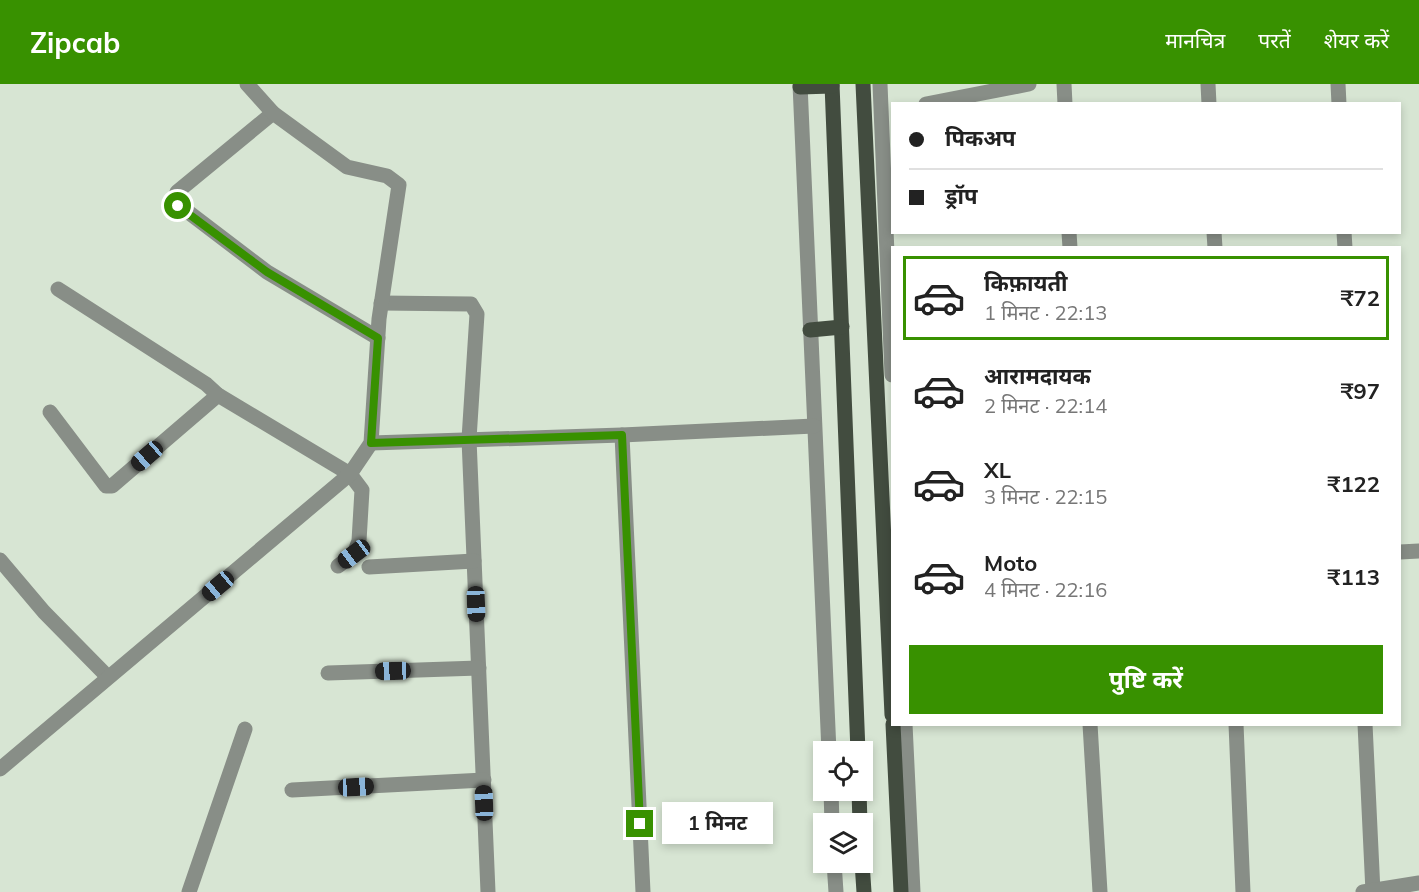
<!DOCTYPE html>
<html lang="hi">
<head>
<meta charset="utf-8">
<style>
	body { margin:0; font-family:Mulish,"Noto Sans Devanagari",sans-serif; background:#f2f2f2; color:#222; height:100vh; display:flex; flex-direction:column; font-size:22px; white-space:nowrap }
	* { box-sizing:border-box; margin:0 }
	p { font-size:20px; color:#767676 }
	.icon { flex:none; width:33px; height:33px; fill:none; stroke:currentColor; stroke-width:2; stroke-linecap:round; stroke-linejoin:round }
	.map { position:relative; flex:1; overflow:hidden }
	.panel { position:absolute; left:891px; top:162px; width:510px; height:480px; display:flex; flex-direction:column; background:#fff; border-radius:0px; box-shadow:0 3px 9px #0003 }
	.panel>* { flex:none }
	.guide { position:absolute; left:891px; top:18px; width:510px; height:132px; border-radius:0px; box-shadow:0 3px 9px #0003; display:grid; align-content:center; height:132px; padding:0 18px; background:#fff }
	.tools { position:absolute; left:813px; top:657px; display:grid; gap:12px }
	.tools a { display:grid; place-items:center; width:60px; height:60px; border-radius:0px; background:#fff; box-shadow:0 3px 9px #0003; font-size:30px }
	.end { position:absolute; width:27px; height:27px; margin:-14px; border:8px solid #389100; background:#fff; box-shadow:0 0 0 3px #fff }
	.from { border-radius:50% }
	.bubble { position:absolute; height:42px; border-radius:0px; background:#fff; box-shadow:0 3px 9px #0003; font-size:20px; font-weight:700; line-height:42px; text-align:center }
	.car { position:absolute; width:18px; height:36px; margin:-18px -9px; border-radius:8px; box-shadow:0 0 4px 2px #0007; background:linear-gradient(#222 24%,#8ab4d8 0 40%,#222 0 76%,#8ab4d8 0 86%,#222 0) }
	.guide b { display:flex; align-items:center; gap:21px; height:57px; font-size:22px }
	.guide b+b { border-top:2px solid #e0e0e0 }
	.guide i { width:15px; height:15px; background:#222 }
	ul { padding:10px 0 0; list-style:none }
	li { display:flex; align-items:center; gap:18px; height:84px; margin:0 12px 9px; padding:0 6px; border:3px solid transparent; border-radius:0px }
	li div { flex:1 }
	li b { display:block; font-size:22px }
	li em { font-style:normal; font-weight:700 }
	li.current { border-color:#389100 }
	li>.icon { width:54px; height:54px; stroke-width:1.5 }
	.button { display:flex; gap:12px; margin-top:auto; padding:12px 18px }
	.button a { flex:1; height:69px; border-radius:0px; background:#389100; color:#fff; font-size:24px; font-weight:700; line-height:69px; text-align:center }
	header { display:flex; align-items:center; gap:36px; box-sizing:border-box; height:84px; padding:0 30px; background:#389100; color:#fff }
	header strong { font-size:28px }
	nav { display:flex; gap:33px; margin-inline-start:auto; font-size:21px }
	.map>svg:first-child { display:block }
</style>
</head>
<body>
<header>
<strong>Zipcab</strong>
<nav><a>मानचित्र</a><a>परतें</a><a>शेयर करें</a></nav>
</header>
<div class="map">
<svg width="1419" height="808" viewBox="0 0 1419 808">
	<rect width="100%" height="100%" fill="#d7e5d3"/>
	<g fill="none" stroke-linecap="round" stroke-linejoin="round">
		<g stroke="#888e87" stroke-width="15">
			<path d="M800,0L829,668"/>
			<path d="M880,0L892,291"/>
			<path d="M1064,0L1065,20"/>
			<path d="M1208,0L1209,20"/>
			<path d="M1338,0L1339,20"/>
			<path d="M926,20L1029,0"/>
			<path d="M273,29L177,108L175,118L267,188L378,254"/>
			<path d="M1069,148L1070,164"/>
			<path d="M1214,148L1215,164"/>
			<path d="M1344,148L1345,164"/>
			<path d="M58,205L206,300L218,311L350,390L362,406L359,457L354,470L338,482"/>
			<path d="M381,219L471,220L477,230L469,355L488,808"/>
			<path d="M50,328L106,402H112L218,311"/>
			<path d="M622,351L643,808"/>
			<path d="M371,359L622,351L814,342"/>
			<path d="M1400,468L1419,467"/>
			<path d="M0,476L44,528L103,588"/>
			<path d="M369,483L474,477"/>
			<path d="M328,589L479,584"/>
			<path d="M905,640L913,808"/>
			<path d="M1090,640L1100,808"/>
			<path d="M1236,640L1243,808"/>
			<path d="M1365,640L1373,808"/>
			<path d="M0,685L350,390L371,359L379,235L399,101L387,92L347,83L273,29L247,0"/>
			<path d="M292,706L484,696"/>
			<path d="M831,706L832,740"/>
			<path d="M834,778L836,808"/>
			<path d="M189,808L245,645"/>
			<path d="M1363,808L1419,799"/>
		</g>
		<g stroke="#424c3f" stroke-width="15">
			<path d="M832,0L858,668"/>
			<path d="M863,0L892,631"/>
			<path d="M800,3L832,2"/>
			<path d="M810,246L842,243"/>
			<path d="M893,640L901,808"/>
			<path d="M859,706L860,740"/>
			<path d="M862,778L864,808"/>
		</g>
	</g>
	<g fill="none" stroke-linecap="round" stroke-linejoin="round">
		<path stroke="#389100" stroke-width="8" d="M178,122L267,188L378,254L371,359L622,351L640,740"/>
	</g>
</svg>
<div class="tools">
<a><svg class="icon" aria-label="locate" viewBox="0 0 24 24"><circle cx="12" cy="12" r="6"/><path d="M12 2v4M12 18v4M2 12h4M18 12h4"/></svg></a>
<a><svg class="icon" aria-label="layers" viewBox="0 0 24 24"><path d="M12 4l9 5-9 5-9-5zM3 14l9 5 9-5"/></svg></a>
</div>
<i class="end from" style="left:178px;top:122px"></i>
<i class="end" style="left:640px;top:740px"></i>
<div class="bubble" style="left:662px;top:718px;width:111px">1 मिनट</div>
<i class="car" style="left:147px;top:372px;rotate:229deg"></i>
<i class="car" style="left:354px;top:470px;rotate:233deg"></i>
<i class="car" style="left:218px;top:502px;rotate:230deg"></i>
<i class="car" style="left:476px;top:520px;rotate:178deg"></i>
<i class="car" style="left:393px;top:587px;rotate:268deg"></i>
<i class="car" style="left:356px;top:703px;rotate:87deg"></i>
<i class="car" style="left:484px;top:719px;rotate:358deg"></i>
<div class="guide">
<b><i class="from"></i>पिकअप</b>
<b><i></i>ड्रॉप</b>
</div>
<section class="panel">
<ul>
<li class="current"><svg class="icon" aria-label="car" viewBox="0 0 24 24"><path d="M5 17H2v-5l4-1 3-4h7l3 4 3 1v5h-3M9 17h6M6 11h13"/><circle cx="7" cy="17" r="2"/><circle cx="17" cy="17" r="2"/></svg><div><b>किफ़ायती</b><p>1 मिनट · 22:13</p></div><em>₹72</em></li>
<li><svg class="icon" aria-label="car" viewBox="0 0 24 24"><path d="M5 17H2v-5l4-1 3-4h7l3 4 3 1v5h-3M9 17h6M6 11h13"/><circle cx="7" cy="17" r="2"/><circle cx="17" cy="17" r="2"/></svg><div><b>आरामदायक</b><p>2 मिनट · 22:14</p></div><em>₹97</em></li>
<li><svg class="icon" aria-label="car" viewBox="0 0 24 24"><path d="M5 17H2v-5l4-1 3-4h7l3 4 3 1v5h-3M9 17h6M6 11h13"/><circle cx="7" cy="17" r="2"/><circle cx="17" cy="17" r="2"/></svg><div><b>XL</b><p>3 मिनट · 22:15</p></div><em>₹122</em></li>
<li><svg class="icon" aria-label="car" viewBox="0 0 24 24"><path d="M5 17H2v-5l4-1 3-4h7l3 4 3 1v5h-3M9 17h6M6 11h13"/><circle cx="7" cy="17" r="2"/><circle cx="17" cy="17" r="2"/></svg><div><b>Moto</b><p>4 मिनट · 22:16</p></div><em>₹113</em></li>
</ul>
<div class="button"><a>पुष्टि करें</a></div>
</section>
</div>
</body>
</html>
